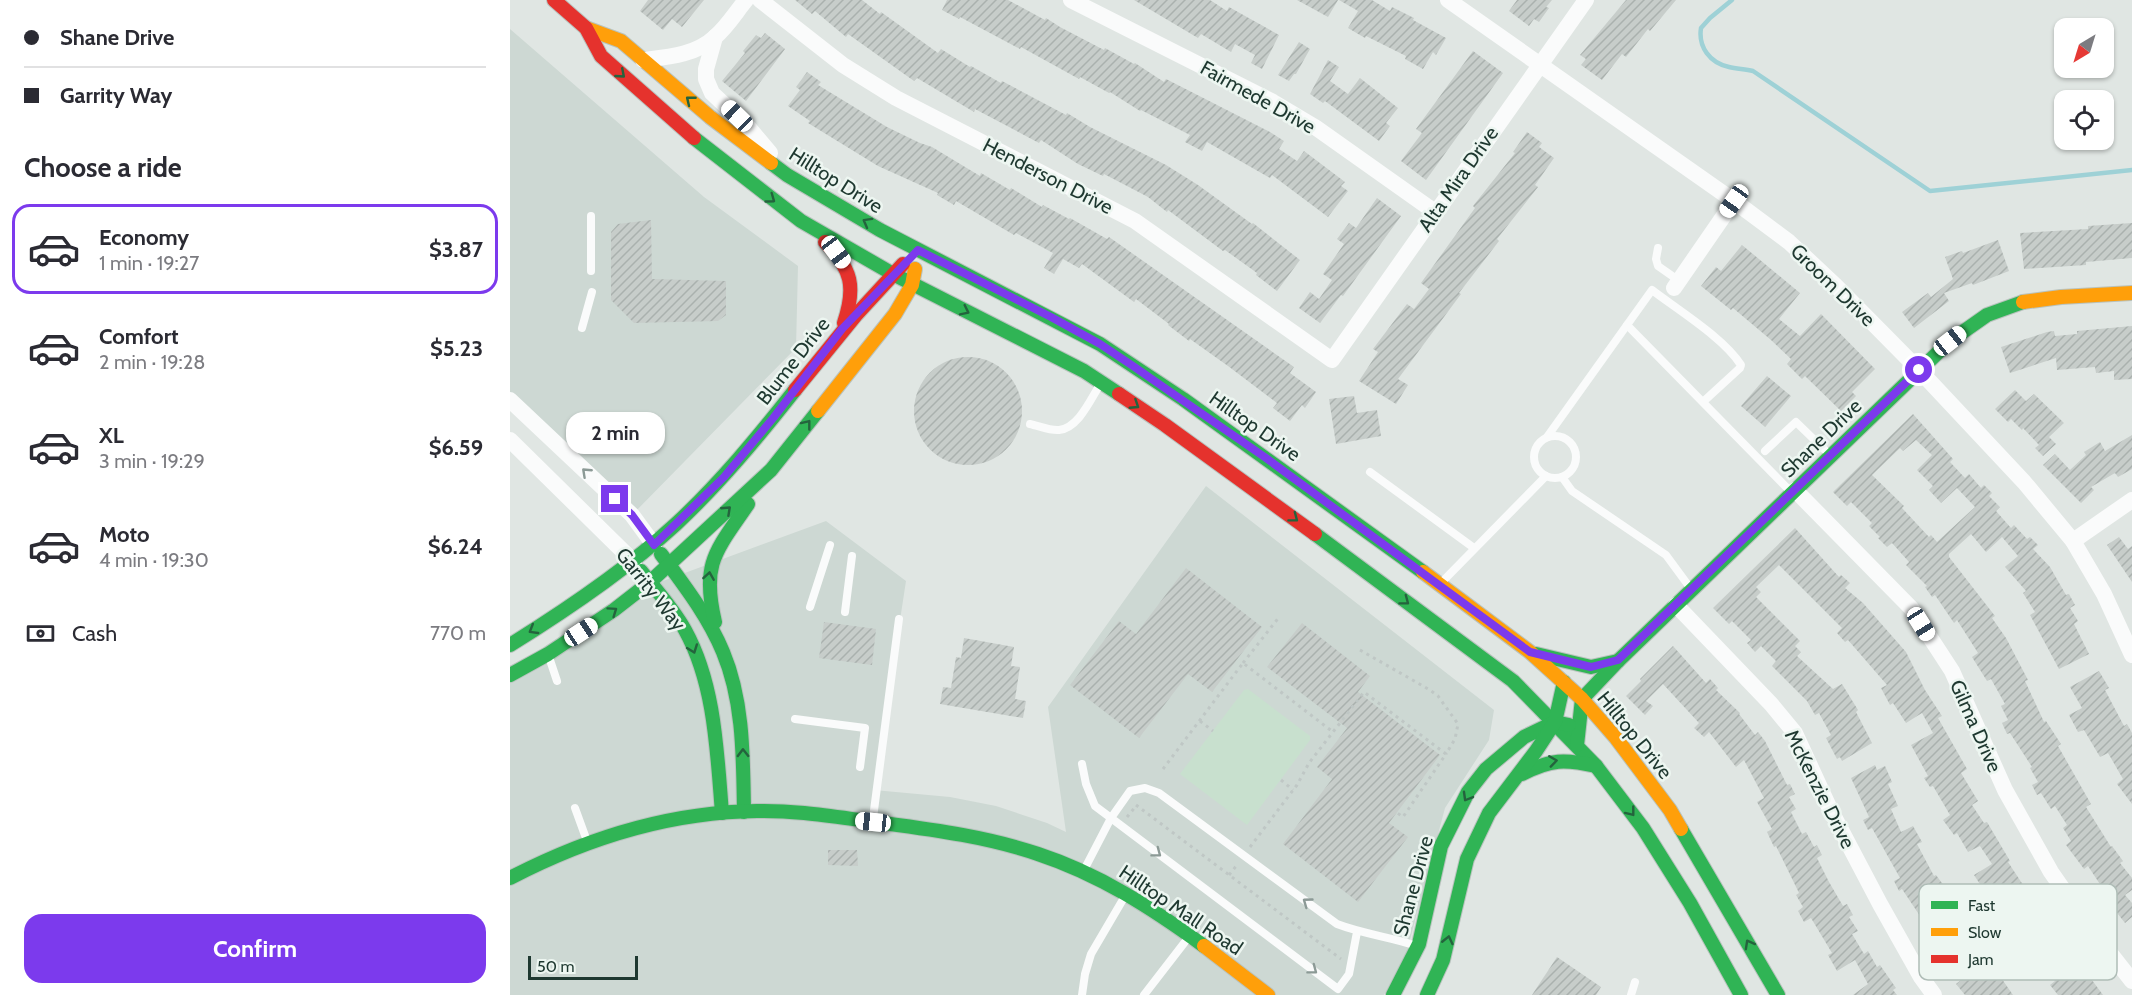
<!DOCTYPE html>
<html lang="en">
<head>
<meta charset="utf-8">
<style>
	body { margin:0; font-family:Cabin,sans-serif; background:#f7f7f7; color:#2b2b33; height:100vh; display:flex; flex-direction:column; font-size:22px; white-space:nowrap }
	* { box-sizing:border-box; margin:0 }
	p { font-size:20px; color:#7c7c81 }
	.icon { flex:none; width:33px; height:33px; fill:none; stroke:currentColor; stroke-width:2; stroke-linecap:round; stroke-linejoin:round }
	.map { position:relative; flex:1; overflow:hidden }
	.side { display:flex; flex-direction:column; background:#fff; width:510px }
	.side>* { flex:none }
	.top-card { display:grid; align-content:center; height:132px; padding:0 24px; background:#fff }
	.needle { width:39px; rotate:218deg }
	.buttons { position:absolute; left:1544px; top:18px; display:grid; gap:12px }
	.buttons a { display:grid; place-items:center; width:60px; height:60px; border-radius:12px; background:#fff; box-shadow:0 2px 4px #0004; font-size:30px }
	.scale { position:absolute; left:18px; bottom:15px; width:110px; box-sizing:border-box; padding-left:6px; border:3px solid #1e3830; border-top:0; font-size:16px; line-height:21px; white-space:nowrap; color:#1e3830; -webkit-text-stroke:4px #edf6f1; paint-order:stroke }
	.end { position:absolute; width:27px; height:27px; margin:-14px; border:8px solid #7c3aed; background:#fff; box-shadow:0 0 0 3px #fff }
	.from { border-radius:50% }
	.bubble { position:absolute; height:42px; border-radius:18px; background:#fff; box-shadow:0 2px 4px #0004; font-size:20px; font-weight:700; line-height:42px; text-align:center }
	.car { position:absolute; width:18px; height:36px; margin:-18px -9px; border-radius:8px; box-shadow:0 0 4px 2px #0007; background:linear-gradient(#fff 24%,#345 0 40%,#fff 0 76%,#345 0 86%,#fff 0) }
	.top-card b { display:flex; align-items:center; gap:21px; height:57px; font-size:22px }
	.top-card b+b { border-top:2px solid #e1e1e2 }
	.top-card i { width:15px; height:15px; background:#2b2b33 }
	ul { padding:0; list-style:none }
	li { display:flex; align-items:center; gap:18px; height:90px; margin:0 12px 9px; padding:0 12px; border:3px solid transparent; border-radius:18px }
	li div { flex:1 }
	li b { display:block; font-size:22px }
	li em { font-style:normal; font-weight:700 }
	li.on { border-color:#7c3aed }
	li>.icon { width:54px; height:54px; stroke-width:1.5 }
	h2 { padding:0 24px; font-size:27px; line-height:72px }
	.pay { display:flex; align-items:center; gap:15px; height:66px; padding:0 24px; font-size:22px }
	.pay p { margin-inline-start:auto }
	.primary-button { display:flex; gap:12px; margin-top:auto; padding:12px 24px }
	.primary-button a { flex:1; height:69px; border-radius:18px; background:#7c3aed; color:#fff; font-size:24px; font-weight:700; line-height:69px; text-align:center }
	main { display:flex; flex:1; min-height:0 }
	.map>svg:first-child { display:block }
</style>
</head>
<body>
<main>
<section class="side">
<div class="top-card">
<b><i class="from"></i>Shane Drive</b>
<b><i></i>Garrity Way</b>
</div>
<h2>Choose a ride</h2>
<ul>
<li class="on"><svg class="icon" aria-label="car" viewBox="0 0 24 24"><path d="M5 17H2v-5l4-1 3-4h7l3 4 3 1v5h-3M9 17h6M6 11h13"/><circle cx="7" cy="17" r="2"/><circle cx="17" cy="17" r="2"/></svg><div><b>Economy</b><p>1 min · 19:27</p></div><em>$3.87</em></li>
<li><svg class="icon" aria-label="car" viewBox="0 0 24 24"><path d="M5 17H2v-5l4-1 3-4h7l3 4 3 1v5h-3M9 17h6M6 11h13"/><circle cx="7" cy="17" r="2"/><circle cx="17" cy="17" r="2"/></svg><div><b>Comfort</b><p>2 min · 19:28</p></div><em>$5.23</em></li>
<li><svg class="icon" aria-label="car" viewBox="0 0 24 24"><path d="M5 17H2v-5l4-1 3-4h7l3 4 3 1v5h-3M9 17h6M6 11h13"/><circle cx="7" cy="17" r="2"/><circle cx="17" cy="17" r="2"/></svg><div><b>XL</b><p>3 min · 19:29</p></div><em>$6.59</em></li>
<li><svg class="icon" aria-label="car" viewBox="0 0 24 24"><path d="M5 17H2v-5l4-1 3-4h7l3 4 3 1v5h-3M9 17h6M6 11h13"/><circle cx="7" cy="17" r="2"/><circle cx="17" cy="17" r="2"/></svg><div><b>Moto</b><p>4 min · 19:30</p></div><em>$6.24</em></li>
</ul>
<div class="pay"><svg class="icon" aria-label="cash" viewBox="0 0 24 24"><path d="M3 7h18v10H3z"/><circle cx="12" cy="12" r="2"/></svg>Cash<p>770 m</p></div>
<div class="primary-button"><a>Confirm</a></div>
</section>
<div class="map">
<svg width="1622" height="995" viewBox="0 0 1622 995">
	<defs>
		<pattern id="building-hatch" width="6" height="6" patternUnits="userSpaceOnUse" patternTransform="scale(1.5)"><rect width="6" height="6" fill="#c7cdca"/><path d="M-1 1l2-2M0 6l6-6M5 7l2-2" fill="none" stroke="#aab1ae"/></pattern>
	</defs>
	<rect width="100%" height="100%" fill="#e0e6e3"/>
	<g fill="#cdd8d3">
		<path d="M0,29L194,197L288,266L286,348L122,515L0,398Z"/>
		<path d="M696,486L984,710L979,740L935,808L897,951L874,995H0V676L153,581L316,521L396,581L364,790L440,797L486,806L537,823L556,832L538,707Z"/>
	</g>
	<path fill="#c8e0ce" d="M738,689L800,736V740L737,825L670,774L734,690Z"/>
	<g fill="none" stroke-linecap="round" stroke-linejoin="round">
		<path stroke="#9ed1d6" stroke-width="4.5" d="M1222,0L1200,18L1191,28C1188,47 1200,63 1219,67C1227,69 1235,69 1243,71L1420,191L1622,170"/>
	</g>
	<g fill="url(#building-hatch)" fill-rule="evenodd">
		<path d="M138,0H194L172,27L162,19L153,30L130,11Z"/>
		<path d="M285,0H352L370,14L371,12L428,53L431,49L460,67L461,66L491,83L492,81L556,115L557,113L580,127L656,165L688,185L742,224L743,223L790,260L767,291L746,275L747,273L715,250L713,251L658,210L657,212L638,197L594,174L593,176L568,164L531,140L529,143L465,109L464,112L407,78L404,81L338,34L336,37L305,11L302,14Z"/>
		<path d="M437,0H498L535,20L536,18L550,27L594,50L595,48L624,64L625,63L654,82L656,79L760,132L774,141L769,149L787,161L794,151L835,182L831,186L838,191L818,217L762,175L760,178L697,142L692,151L675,142L680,135L631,110L630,111L600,92L599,93L570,77L569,79L511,47L510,49L450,17L449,19L432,10Z"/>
		<path d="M624,0H700L717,11L719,7L769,35L752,69L741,63L745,55L725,44L721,52L691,34L688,38Z"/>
		<path d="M787,0H828L818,17Z"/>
		<path d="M829,0H862L880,11L882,7L904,18L903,20L936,38L926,55L923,52L913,69L895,59L896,56L856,36L855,38L838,28L848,11Z"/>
		<path d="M1007,0H1042L1036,7L1039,8L1029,22L1024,19L1019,26L999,11Z"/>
		<path d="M1116,0H1166L1140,31L1138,29L1116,57L1112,54L1092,80L1071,65L1076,59L1070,55Z"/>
		<path d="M255,33L275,49L236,101L212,81L235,53L233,51L246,35L251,38Z"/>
		<path d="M789,42L800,49L786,74H784L779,81L768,75Z"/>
		<path d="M963,51L993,73L916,180L891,161L912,133L906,129Z"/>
		<path d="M818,60L829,67L820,81L838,94L850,78L888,108L876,123L880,126L869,141L815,101L813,103L800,94Z"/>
		<path d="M297,72L311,82L308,85L377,127L410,143L422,147L470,176L471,173L500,190L501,188L532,207L533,205L559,219L560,218L597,239L599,237L784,367L780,373L806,392L795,408L792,405L780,421L763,408L767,403L718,366L680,339L679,341L658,325L659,324L626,299L624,302L572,264L569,268L553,259L544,274L534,268L543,253L506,233L504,235L446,201L444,205L427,195L428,193L368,166L298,123L300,121L278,106L290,90L286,87Z"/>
		<path d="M1017,132L1032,143L1029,147L1044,158L1025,185L1028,187L987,239L989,241L949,293L951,294L888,379L898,385L886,404L849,381L868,352L863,349L897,304L904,309L919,289L911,283L965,208L963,206L1005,153L1003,152Z"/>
		<path d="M867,198L891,216L833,296L831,295L810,323L789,308L800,292L809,299L822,280L813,274L834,244L827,239L839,223L846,228Z"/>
		<path d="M141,220L142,279L216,281V315L208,321L124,323L101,300V232L108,224Z"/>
		<path d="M1622,223V258L1576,262V265L1514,269L1510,233L1578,229V226Z"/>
		<path d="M1488,240L1499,271L1463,285L1462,283L1434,293L1439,301L1404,328L1392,312L1418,293L1421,297L1443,279L1435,257L1452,251L1453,253Z"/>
		<path d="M1232,245L1290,293L1269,319L1290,336L1311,314L1365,369L1342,392L1346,396L1331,411L1295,376L1292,379L1277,364L1281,359L1261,340L1223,308L1221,310L1191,286L1206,267L1211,271Z"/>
		<path d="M1622,326V379L1604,380V371L1586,373L1585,367L1547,370L1546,358L1500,373L1491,347L1537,332L1544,331L1545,336L1567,334V331Z"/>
		<circle cx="458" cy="411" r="54"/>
		<path d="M1257,376L1281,396L1255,427L1231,406Z"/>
		<path d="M1505,390L1516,401L1524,394L1554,423L1539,437L1546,444L1533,456L1525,448L1529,445L1513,428L1512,430L1501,419L1498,422L1485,409Z"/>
		<path d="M844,396L847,413L867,410L871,436L826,444L819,399Z"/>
		<path d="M1403,414L1443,459L1440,462L1455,478L1459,474L1471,488L1474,485L1482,493L1479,496L1490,507L1486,511L1501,528L1504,525L1517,539L1520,537L1528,545L1523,549L1540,567L1556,595L1559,594L1565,605L1560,608L1568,621L1564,624L1579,654L1549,669L1520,615L1525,612L1513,593L1516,591L1495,567L1508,556L1492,537L1476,552L1461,534L1439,554V557L1485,616L1482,618L1496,638L1518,680L1515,681L1534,722L1536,721L1551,744L1548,746L1581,804L1576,807L1601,847L1602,846L1613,861L1610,863L1622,878V890L1615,895L1622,903V917L1615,923L1604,909L1601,911L1593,902L1599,898L1578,866L1574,869L1556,845L1561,841L1553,828L1557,825L1545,806L1541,809L1531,793L1527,795L1522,785L1528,782L1520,768L1522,767L1500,733L1497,734L1492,723L1498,720L1491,706L1495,704L1481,679L1477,681L1462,657L1468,653L1447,620L1444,623L1425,595L1422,597L1415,587L1417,586L1396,565L1399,562L1382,543L1377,547L1368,538L1370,537L1359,526L1362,523L1341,502L1337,506L1323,492ZM1406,440L1422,455L1407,470L1423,486L1419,490L1431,503L1447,488L1465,507L1427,542L1421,535L1419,537L1392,508L1394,506L1362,475L1390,448L1393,451Z"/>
		<path d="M1622,435V469L1608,477L1605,473L1581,487L1584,490L1571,503L1533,465L1545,454L1560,470L1576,455L1574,452L1590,442L1595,451Z"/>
		<path d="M1285,528L1329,577L1331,575L1340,583L1335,588L1353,603L1396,652L1415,690L1432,716L1428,718L1457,769L1451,773L1468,801L1462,805L1474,823L1477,822L1500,861L1498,862L1519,894L1523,891L1530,902L1529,903L1554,938L1568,955L1565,957L1593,995H1548L1540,985L1545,981L1513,946L1480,893L1477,895L1464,875L1482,864L1470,846L1458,852L1447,833L1444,835L1433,820L1440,815L1423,786L1420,787L1414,778L1418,776L1401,745L1423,733L1412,713L1396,723L1383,703L1380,705L1371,688L1377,685L1338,640L1335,642L1327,633L1332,628L1269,565L1246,587L1251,592L1246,597L1290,641L1285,646L1291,652L1287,656L1323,689L1332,684L1348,710L1346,712L1362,743L1332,761L1330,757L1327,759L1316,738L1321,735L1309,713L1305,715L1297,701L1262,666L1266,661L1251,646L1245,652L1237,643L1241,640L1222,621L1219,624L1203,608Z"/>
		<path d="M1609,537L1618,549L1622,546V582L1597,545Z"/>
		<path d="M676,568L752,627L702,692L678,674L629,738L560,685L609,621L626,634Z"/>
		<path d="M314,622L366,629L362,665L309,658Z"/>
		<path d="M792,623L860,676L848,692L930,755L879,823L898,837L848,902L773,844L822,779L807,767L837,728L757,667Z"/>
		<path d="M454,638L504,647L501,666L510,667L505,699L516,701L513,718L430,704L433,687L441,688L446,657L451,658Z"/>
		<path d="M1163,646L1196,683L1200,679L1208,688L1206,690L1230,713L1229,714L1245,735L1248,732L1255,741L1277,785L1280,784L1285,794L1279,797L1286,809L1281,812L1292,834L1296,832L1304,847L1307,845L1312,855L1307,858L1319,882L1333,906L1337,904L1343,915L1339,917L1348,931L1342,934L1354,954L1358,951L1367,967L1370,965L1386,988L1383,990L1387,995H1343L1358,984L1345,960L1327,971L1318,955L1322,953L1301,918L1294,922L1288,911L1293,907L1286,895L1289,893L1266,846L1264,847L1257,832L1262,829L1247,802L1254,798L1234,760L1226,767L1199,732L1194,737L1184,728L1189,723L1153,684L1136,701L1143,706L1135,715L1116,696L1131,681L1130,679Z"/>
		<path d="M1589,671L1599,688L1595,690L1614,726L1617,724L1622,733V804L1607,784L1613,779L1598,753L1590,757L1574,730L1568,732L1559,715L1572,708L1560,687Z"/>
		<path d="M1365,765L1367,770L1375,766L1382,782L1378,784L1388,806L1381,809L1391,832L1403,826L1412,842L1407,844L1424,876L1426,875L1443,898L1438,902L1451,921L1437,931L1452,952L1468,940L1478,955L1476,956L1503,995H1455L1446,984L1451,980L1428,948L1425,950L1418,941L1424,937L1392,889L1389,891L1384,881L1390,878L1362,828L1358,830L1353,820L1359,817L1341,778Z"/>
		<path d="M318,850H347L348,866L318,865Z"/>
		<path d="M1047,957L1091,987L1086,995H1022Z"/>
	</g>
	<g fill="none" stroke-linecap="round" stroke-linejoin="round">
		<defs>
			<g id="fast">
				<path d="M184,138L291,221L383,274L574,371L609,394"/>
				<path d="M261,163L277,175L370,230L590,344L673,399L913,572"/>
				<path d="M805,534L1003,681L1086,766L1133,828L1180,903L1231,995"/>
				<path d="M151,554C174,585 198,616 213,652C234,702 233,759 234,812"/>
				<path d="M131,571C146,590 163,608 175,630C205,684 207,752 212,813"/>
				<path d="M205,622C191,563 206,551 238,504"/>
				<path d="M0,645C58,609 116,570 166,524C210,483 248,437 285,390"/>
				<path d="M1026,654L1081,667L1108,661"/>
				<path d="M0,675L38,654L104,610L140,582L261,470L308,411"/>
				<path d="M1067,745L1072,699L1108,661L1440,341L1477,315L1513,302"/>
				<path d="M1012,774C1041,759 1055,759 1086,766"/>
				<path d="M1171,829L1268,995"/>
				<path d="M0,878C77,838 159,812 247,811C289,810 331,818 373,823C425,830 478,837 528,854C589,874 642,908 694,946"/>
				<path d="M883,995L909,944L931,846L958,792L976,769L1014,737L1045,722L1059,725"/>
				<path d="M917,995L933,960L957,859L979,813L1026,751L1045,722L1054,682"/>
			</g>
			<g id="slow">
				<path d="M76,28L111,41L200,117L261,163"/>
				<path d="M1513,302L1551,297L1622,293"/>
				<path d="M308,411L385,314L402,285L405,269"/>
				<path d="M913,572L1020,652L1072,699L1106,738L1160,810L1171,829"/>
				<path d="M694,946L758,995"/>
			</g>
			<g id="jam">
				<path d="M44,0L76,28L91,56L184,138"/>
				<path d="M315,242C342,269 346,287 334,323"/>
				<path d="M285,390L346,315L393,264"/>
				<path d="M609,394L655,425L805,534"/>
			</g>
		</defs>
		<use href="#fast" stroke="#b9c3be" stroke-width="16"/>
		<use href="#slow" stroke="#b9c3be" stroke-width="16"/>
		<use href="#jam" stroke="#b9c3be" stroke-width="16"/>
		<g stroke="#bfc7c5" stroke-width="3" stroke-dasharray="3 4.5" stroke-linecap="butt">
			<path d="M850,650L920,690L928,696L948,724L945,739L936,754"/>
			<path d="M733,663L770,616"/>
			<path d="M690,721L703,731"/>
			<path d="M653,769L733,663L823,732"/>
			<path d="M771,780L783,790"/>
			<path d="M626,805L831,959"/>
			<path d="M617,817L626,806"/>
			<path d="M740,847L787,785L799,763L854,692L936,754L893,817L886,812"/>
			<path d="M719,875L727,865"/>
		</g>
		<g stroke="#fafbfb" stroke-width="8">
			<path d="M1148,248L1146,259L1148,266L1168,280"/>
			<path d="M81,271V216"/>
			<path d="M1117,325L1281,492"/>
			<path d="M72,328L82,292"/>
			<path d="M520,424C529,426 541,431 549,430C569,428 581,398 591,383"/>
			<circle cx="1045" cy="457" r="21"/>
			<path d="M1037,437L1142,290C1168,310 1214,338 1231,365L1230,368L1194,401"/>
			<path d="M1255,451L1286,422L1320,455"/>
			<path d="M860,472L964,548"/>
			<path d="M1052,477L1062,491L1156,555L1181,589"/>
			<path d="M932,582L1036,476"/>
			<path d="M300,607L320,545"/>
			<path d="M335,612L342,556"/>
			<path d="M39,657L47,681"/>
			<path d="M285,719L355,728L350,767"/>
			<path d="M572,764L576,784L585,806L601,818L574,870"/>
			<path d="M65,808L77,841"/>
			<path d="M363,818L389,619"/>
			<path d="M847,932L839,974L828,989L601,818L620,791L635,788L649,793L827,924C853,934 881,937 907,946"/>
			<path d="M572,995L575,974L581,954L615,896"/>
			<path d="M634,995L678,938"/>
			<path d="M1121,995L1125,982"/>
		</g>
		<g stroke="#fafbfb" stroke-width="16">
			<path d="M250,0L333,65L386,98L625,221L822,360L1076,0"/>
			<path d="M561,0L763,102L805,127L925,212"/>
			<path d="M938,0L1224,201L1279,242L1326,286L1409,370L1514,482L1563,541L1594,594L1622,655"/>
			<path d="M205,37L196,69V79L202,93L239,128L260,153"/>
			<path d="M133,60C158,57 186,55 205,37C217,27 226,12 236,0"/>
			<path d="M1164,288L1224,201"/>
			<path d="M0,400L122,515L144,545"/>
			<path d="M0,440L124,562"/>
			<path d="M1285,490L1401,608L1442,671L1495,790L1541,872L1578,925L1622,981"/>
			<path d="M1563,541L1622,500"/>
			<path d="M1166,605L1261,704L1285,733L1320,809L1370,904L1411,977L1424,995"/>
		</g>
		<use href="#fast" stroke="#30b455" stroke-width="14"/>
		<use href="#slow" stroke="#ff9f0a" stroke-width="14"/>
		<use href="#jam" stroke="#e5322d" stroke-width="14"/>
	</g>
	<defs><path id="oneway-chevron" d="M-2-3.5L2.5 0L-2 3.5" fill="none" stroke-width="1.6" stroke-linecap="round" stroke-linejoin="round" transform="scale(1.5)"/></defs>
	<g stroke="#24633d">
		<use href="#oneway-chevron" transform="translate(111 74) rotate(41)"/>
		<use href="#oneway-chevron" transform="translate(180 100) rotate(-141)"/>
		<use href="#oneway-chevron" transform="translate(261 199) rotate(36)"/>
		<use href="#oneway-chevron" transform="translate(357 222) rotate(-151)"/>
		<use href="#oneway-chevron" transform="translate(455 311) rotate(26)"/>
		<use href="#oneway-chevron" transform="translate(625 405) rotate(33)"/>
		<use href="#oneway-chevron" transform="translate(297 424) rotate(-52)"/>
		<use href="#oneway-chevron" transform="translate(217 510) rotate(-43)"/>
		<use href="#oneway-chevron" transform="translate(784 518) rotate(37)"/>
		<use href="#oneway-chevron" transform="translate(199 576) rotate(-81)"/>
		<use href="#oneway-chevron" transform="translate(895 601) rotate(37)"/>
		<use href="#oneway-chevron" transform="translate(103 611) rotate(-35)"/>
		<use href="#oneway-chevron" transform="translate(23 630) rotate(149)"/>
		<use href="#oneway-chevron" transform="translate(183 649) rotate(70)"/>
		<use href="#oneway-chevron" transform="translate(233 753) rotate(-91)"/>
		<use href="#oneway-chevron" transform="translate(1043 761) rotate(-8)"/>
		<use href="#oneway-chevron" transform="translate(957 797) rotate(120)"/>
		<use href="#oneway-chevron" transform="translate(1121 812) rotate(52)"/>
		<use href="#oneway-chevron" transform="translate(938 940) rotate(-77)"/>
		<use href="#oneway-chevron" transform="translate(1239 944) rotate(-119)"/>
	</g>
	<g stroke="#8c9a96">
		<use href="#oneway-chevron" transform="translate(76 472) rotate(-137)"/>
		<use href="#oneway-chevron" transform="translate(647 853) rotate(37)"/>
		<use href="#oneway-chevron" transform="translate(797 902) rotate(-144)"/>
		<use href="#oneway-chevron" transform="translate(803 970) rotate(37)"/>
	</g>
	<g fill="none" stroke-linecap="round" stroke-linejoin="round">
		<path stroke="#7c3aed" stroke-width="8" d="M105,499L122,515L144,545L214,477L264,417L332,329L408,250L541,317L590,344L623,366L756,458L1020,652L1081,667L1108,660L1409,370"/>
	</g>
	<g text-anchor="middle" stroke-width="5" stroke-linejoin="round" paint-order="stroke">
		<g font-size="20" fill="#1e3830" stroke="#edf6f1">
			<text transform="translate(748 97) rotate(29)" y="7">Fairmede Drive</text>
			<text transform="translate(538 176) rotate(27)" y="7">Henderson Drive</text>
			<text transform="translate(948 179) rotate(-55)" y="7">Alta Mira Drive</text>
			<text transform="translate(326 180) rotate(32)" y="7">Hilltop Drive</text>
			<text transform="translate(1323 285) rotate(44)" y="7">Groom Drive</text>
			<text transform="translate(283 361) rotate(-52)" y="7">Blume Drive</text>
			<text transform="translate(745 426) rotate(35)" y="7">Hilltop Drive</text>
			<text transform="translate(1311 438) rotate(-44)" y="7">Shane Drive</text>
			<text transform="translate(141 589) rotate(52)" y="7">Garrity Way</text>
			<text transform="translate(1466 726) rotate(66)" y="7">Gilma Drive</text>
			<text transform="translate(1125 735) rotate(51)" y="7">Hilltop Drive</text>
			<text transform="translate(1310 789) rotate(63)" y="7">McKenzie Drive</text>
			<text transform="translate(903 886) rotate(-75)" y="7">Shane Drive</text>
			<text transform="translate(671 910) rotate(34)" y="7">Hilltop Mall Road</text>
		</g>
	</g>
	<rect x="1409" y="884" width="198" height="96" rx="9" fill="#edf6f1" stroke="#afbdb7" stroke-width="1.5"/>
	<rect x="1421" y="901" width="27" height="8" fill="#30b455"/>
	<rect x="1421" y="928" width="27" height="8" fill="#ff9f0a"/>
	<rect x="1421" y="955" width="27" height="8" fill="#e5322d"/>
	<g font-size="16" fill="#1e3830">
		<text x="1458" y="911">Fast</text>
		<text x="1458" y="938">Slow</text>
		<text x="1458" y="965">Jam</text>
	</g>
</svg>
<div class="buttons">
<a><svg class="needle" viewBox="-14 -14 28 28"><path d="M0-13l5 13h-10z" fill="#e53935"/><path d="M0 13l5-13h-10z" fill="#7c7c81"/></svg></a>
<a><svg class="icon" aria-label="locate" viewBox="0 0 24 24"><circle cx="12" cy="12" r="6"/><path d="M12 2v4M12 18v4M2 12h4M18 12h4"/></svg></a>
</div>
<div class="scale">50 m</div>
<i class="end from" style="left:1409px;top:370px"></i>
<i class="end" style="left:105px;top:499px"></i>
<div class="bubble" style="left:56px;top:412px;width:99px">2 min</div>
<i class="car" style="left:227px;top:116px;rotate:314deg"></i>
<i class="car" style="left:1224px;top:201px;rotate:215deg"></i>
<i class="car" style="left:326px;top:252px;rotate:143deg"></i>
<i class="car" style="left:1440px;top:341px;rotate:52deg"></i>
<i class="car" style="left:1411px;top:624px;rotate:148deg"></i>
<i class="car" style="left:71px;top:632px;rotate:57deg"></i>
<i class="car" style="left:363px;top:822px;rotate:276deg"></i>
</div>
</main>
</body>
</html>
